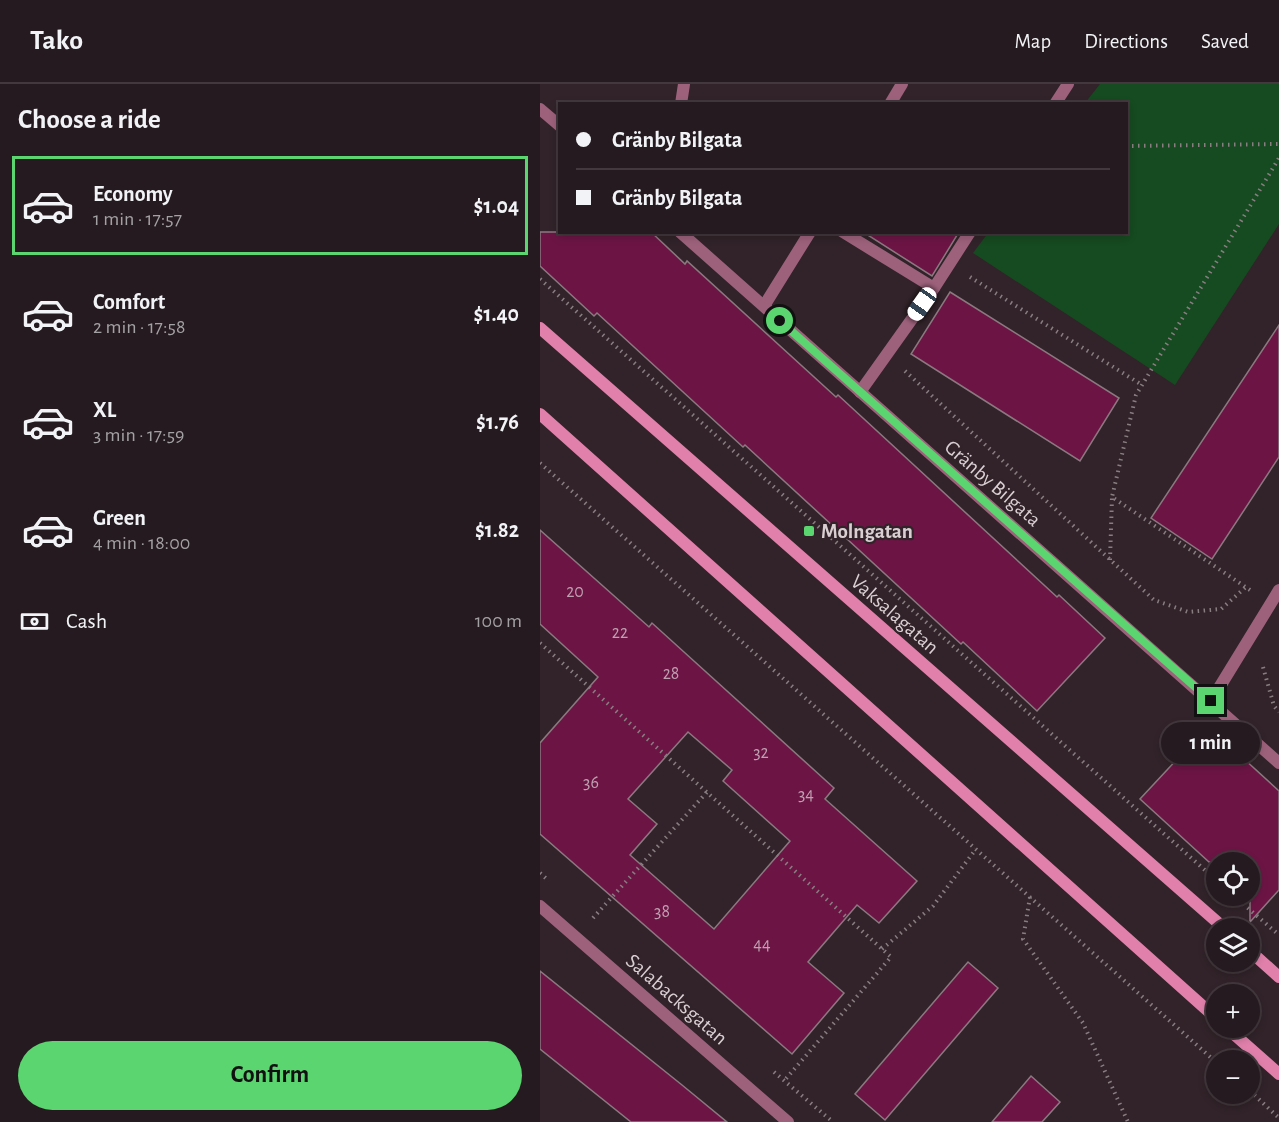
<!DOCTYPE html>
<html lang="en">
<head>
<meta charset="utf-8">
<style>
	body { margin:0; font-family:"Alegreya Sans",sans-serif; background:#31272c; color:#f1f3f6; height:100vh; display:flex; flex-direction:column; font-size:22px; white-space:nowrap }
	* { box-sizing:border-box; margin:0 }
	p { font-size:20px; color:#a3a1a4 }
	.icon { flex:none; width:33px; height:33px; fill:none; stroke:currentColor; stroke-width:2; stroke-linecap:round; stroke-linejoin:round }
	.map { position:relative; flex:1; overflow:hidden }
	.details { display:flex; flex-direction:column; background:#251a1f; width:540px }
	.details>* { flex:none }
	.guide { position:absolute; left:18px; top:18px; width:570px; height:132px; border-radius:0px; box-shadow:0 3px 9px #0003,0 0 0 2px #42383d; display:grid; align-content:center; height:132px; padding:0 18px; background:#251a1f }
	.fabs { position:absolute; left:666px; top:768px; display:grid; gap:12px }
	.fabs a { display:grid; place-items:center; width:54px; height:54px; border-radius:50%; background:#251a1f; box-shadow:0 3px 9px #0003,0 0 0 2px #42383d; font-size:30px }
	.end { position:absolute; width:27px; height:27px; margin:-14px; border:8px solid #5ad56f; background:#111; box-shadow:0 0 0 3px #111 }
	.from { border-radius:50% }
	.bubble { position:absolute; height:42px; border-radius:21px; background:#251a1f; box-shadow:0 3px 9px #0003,0 0 0 2px #42383d; font-size:20px; font-weight:600; line-height:42px; text-align:center }
	.car { position:absolute; width:18px; height:36px; margin:-18px -9px; border-radius:8px; box-shadow:0 0 4px 2px #0007; background:linear-gradient(#fff 24%,#345 0 40%,#fff 0 76%,#345 0 86%,#fff 0) }
	.guide b { display:flex; align-items:center; gap:21px; height:57px; font-size:22px }
	.guide b+b { border-top:2px solid #42383d }
	.guide i { width:15px; height:15px; background:#f1f3f6 }
	ul { padding:0; list-style:none }
	li { display:flex; align-items:center; gap:18px; height:99px; margin:0 12px 9px; padding:0 6px; border:3px solid transparent; border-radius:0px }
	li div { flex:1 }
	li b { display:block; font-size:22px }
	li em { font-style:normal; font-weight:600 }
	li.selected { border-color:#5ad56f }
	li>.icon { width:54px; height:54px; stroke-width:1.5 }
	h2 { padding:0 18px; font-size:27px; line-height:72px }
	.pay { display:flex; align-items:center; gap:15px; height:66px; padding:0 18px; font-size:22px }
	.pay p { margin-inline-start:auto }
	.action { display:flex; gap:12px; margin-top:auto; padding:12px 18px }
	.action a { flex:1; height:69px; border-radius:36px; background:#5ad56f; color:#111; font-size:24px; font-weight:600; line-height:69px; text-align:center }
	header { display:flex; align-items:center; gap:36px; box-sizing:border-box; height:84px; padding:0 30px; background:#251a1f; border-bottom:2px solid #42383d }
	header strong { font-size:28px }
	nav { display:flex; gap:33px; margin-inline-start:auto; font-size:21px }
	main { display:flex; flex:1; min-height:0 }
	.map>svg:first-child { display:block }
</style>
</head>
<body>
<header>
<strong>Tako</strong>
<nav><a>Map</a><a>Directions</a><a>Saved</a></nav>
</header>
<main>
<section class="details">
<h2>Choose a ride</h2>
<ul>
<li class="selected"><svg class="icon" aria-label="car" viewBox="0 0 24 24"><path d="M5 17H2v-5l4-1 3-4h7l3 4 3 1v5h-3M9 17h6M6 11h13"/><circle cx="7" cy="17" r="2"/><circle cx="17" cy="17" r="2"/></svg><div><b>Economy</b><p>1 min · 17:57</p></div><em>$1.04</em></li>
<li><svg class="icon" aria-label="car" viewBox="0 0 24 24"><path d="M5 17H2v-5l4-1 3-4h7l3 4 3 1v5h-3M9 17h6M6 11h13"/><circle cx="7" cy="17" r="2"/><circle cx="17" cy="17" r="2"/></svg><div><b>Comfort</b><p>2 min · 17:58</p></div><em>$1.40</em></li>
<li><svg class="icon" aria-label="car" viewBox="0 0 24 24"><path d="M5 17H2v-5l4-1 3-4h7l3 4 3 1v5h-3M9 17h6M6 11h13"/><circle cx="7" cy="17" r="2"/><circle cx="17" cy="17" r="2"/></svg><div><b>XL</b><p>3 min · 17:59</p></div><em>$1.76</em></li>
<li><svg class="icon" aria-label="car" viewBox="0 0 24 24"><path d="M5 17H2v-5l4-1 3-4h7l3 4 3 1v5h-3M9 17h6M6 11h13"/><circle cx="7" cy="17" r="2"/><circle cx="17" cy="17" r="2"/></svg><div><b>Green</b><p>4 min · 18:00</p></div><em>$1.82</em></li>
</ul>
<div class="pay"><svg class="icon" aria-label="cash" viewBox="0 0 24 24"><path d="M3 7h18v10H3z"/><circle cx="12" cy="12" r="2"/></svg>Cash<p>100 m</p></div>
<div class="action"><a>Confirm</a></div>
</section>
<div class="map">
<svg width="739" height="1038" viewBox="0 0 739 1038">
	<rect width="100%" height="100%" fill="#312329"/>
	<path fill="#164a20" d="M560,0H739V140L635,301L433,169L448,149L586,148V20L545,19Z"/>
	<g fill="#6c1545" stroke="#8b7980" stroke-width="1.5" fill-rule="evenodd">
		<path d="M0,148H111L145,180L147,177L296,313L298,311L517,513L519,511L565,554L497,627L423,558L421,560L205,361L203,363L57,229L54,232L0,182Z"/>
		<path d="M323,148H419L392,192Z"/>
		<path d="M410,208L579,314L540,377L371,270Z"/>
		<path d="M739,241V373L672,475L611,434Z"/>
		<path d="M0,446L109,543L112,539L294,704L285,715L377,797L339,839L317,821L268,878L304,909L252,970L0,750V659L58,593L0,540ZM148,648L192,686L183,697L250,757L174,845L90,771L117,740L88,715Z"/>
		<path d="M668,642L739,707V806L710,838V778H669L600,715Z"/>
		<path d="M428,878L458,904L345,1036L315,1010Z"/>
		<path d="M0,887L142,1001L187,1038H91L0,965Z"/>
		<path d="M491,992L520,1018L502,1038H452Z"/>
	</g>
	<g fill="none" stroke-linecap="round" stroke-linejoin="round">
		<g stroke="#897d82" stroke-width="4" stroke-dasharray="1.5 4.5" stroke-linecap="butt">
			<path d="M586,62L739,60"/>
			<path d="M430,193L602,301"/>
			<path d="M0,195L676,796"/>
			<path d="M365,287L614,516L648,528L681,525L706,503"/>
			<path d="M0,379L676,978"/>
			<path d="M570,476L572,414"/>
			<path d="M710,506L572,413L596,311L739,74"/>
			<path d="M0,559L351,873L244,997"/>
			<path d="M723,583L734,622L739,628"/>
			<path d="M0,789L9,797"/>
			<path d="M694,812L739,851"/>
			<path d="M490,813L483,855L543,939L588,1038"/>
			<path d="M53,834L167,708"/>
			<path d="M342,865L393,822L436,765"/>
			<path d="M234,988L293,1038"/>
			<path d="M710,1007L739,1034"/>
		</g>
		<g stroke="#9d617b" stroke-width="12">
			<path d="M141,20L144,0"/>
			<path d="M515,20L528,0"/>
			<path d="M303,148L394,204L430,148"/>
			<path d="M320,308L394,204"/>
		</g>
		<g stroke="#9d617b" stroke-width="12">
			<path d="M350,20L362,0"/>
			<path d="M0,25L20,42"/>
			<path d="M140,148L739,679"/>
			<path d="M224,222L270,148"/>
			<path d="M671,617L739,506"/>
			<path d="M0,822L248,1038"/>
		</g>
		<g stroke="#e080ab" stroke-width="12">
			<path d="M0,244L684,844"/>
			<path d="M0,330L676,934"/>
			<path d="M710,867L739,893"/>
			<path d="M687,944L739,990"/>
		</g>
	</g>
	<g fill="none" stroke-linecap="round" stroke-linejoin="round">
		<path stroke="#5ad56f" stroke-width="8" d="M240,237L671,617"/>
	</g>
	<rect fill="#5ad56f" stroke="#312329" stroke-width="2" x="263" y="441" width="12" height="12" rx="3"/>
	<g text-anchor="middle" stroke-width="4.5" stroke-linejoin="round" paint-order="stroke">
		<g font-size="18" fill="#bea0b0">
			<text x="35" y="513">20</text>
			<text x="80" y="554">22</text>
			<text x="131" y="595">28</text>
			<text x="221" y="674">32</text>
			<text x="51" y="704">36</text>
			<text x="266" y="716">34</text>
			<text x="122" y="833">38</text>
			<text x="222" y="866">44</text>
		</g>
		<g font-size="21" fill="#d9cfd3" stroke="#312329">
			<text transform="translate(453 399) rotate(41)" y="7">Gränby Bilgata</text>
			<text transform="translate(355 530) rotate(41)" y="7">Vaksalagatan</text>
			<text transform="translate(137 915) rotate(41)" y="7">Salabacksgatan</text>
		</g>
		<g font-size="21" font-weight="bold" fill="#d9cfd3" stroke="#312329" text-anchor="start">
			<text x="281" y="454">Molngatan</text>
		</g>
	</g>
</svg>
<div class="fabs">
<a><svg class="icon" aria-label="locate" viewBox="0 0 24 24"><circle cx="12" cy="12" r="6"/><path d="M12 2v4M12 18v4M2 12h4M18 12h4"/></svg></a>
<a><svg class="icon" aria-label="layers" viewBox="0 0 24 24"><path d="M12 4l9 5-9 5-9-5zM3 14l9 5 9-5"/></svg></a>
<a>+</a>
<a>−</a>
</div>
<i class="end from" style="left:240px;top:237px"></i>
<i class="end" style="left:671px;top:617px"></i>
<div class="bubble" style="left:621px;top:638px;width:99px">1 min</div>
<i class="car" style="left:382px;top:220px;rotate:215deg"></i>
<div class="guide">
<b><i class="from"></i>Gränby Bilgata</b>
<b><i></i>Gränby Bilgata</b>
</div>
</div>
</main>
</body>
</html>
